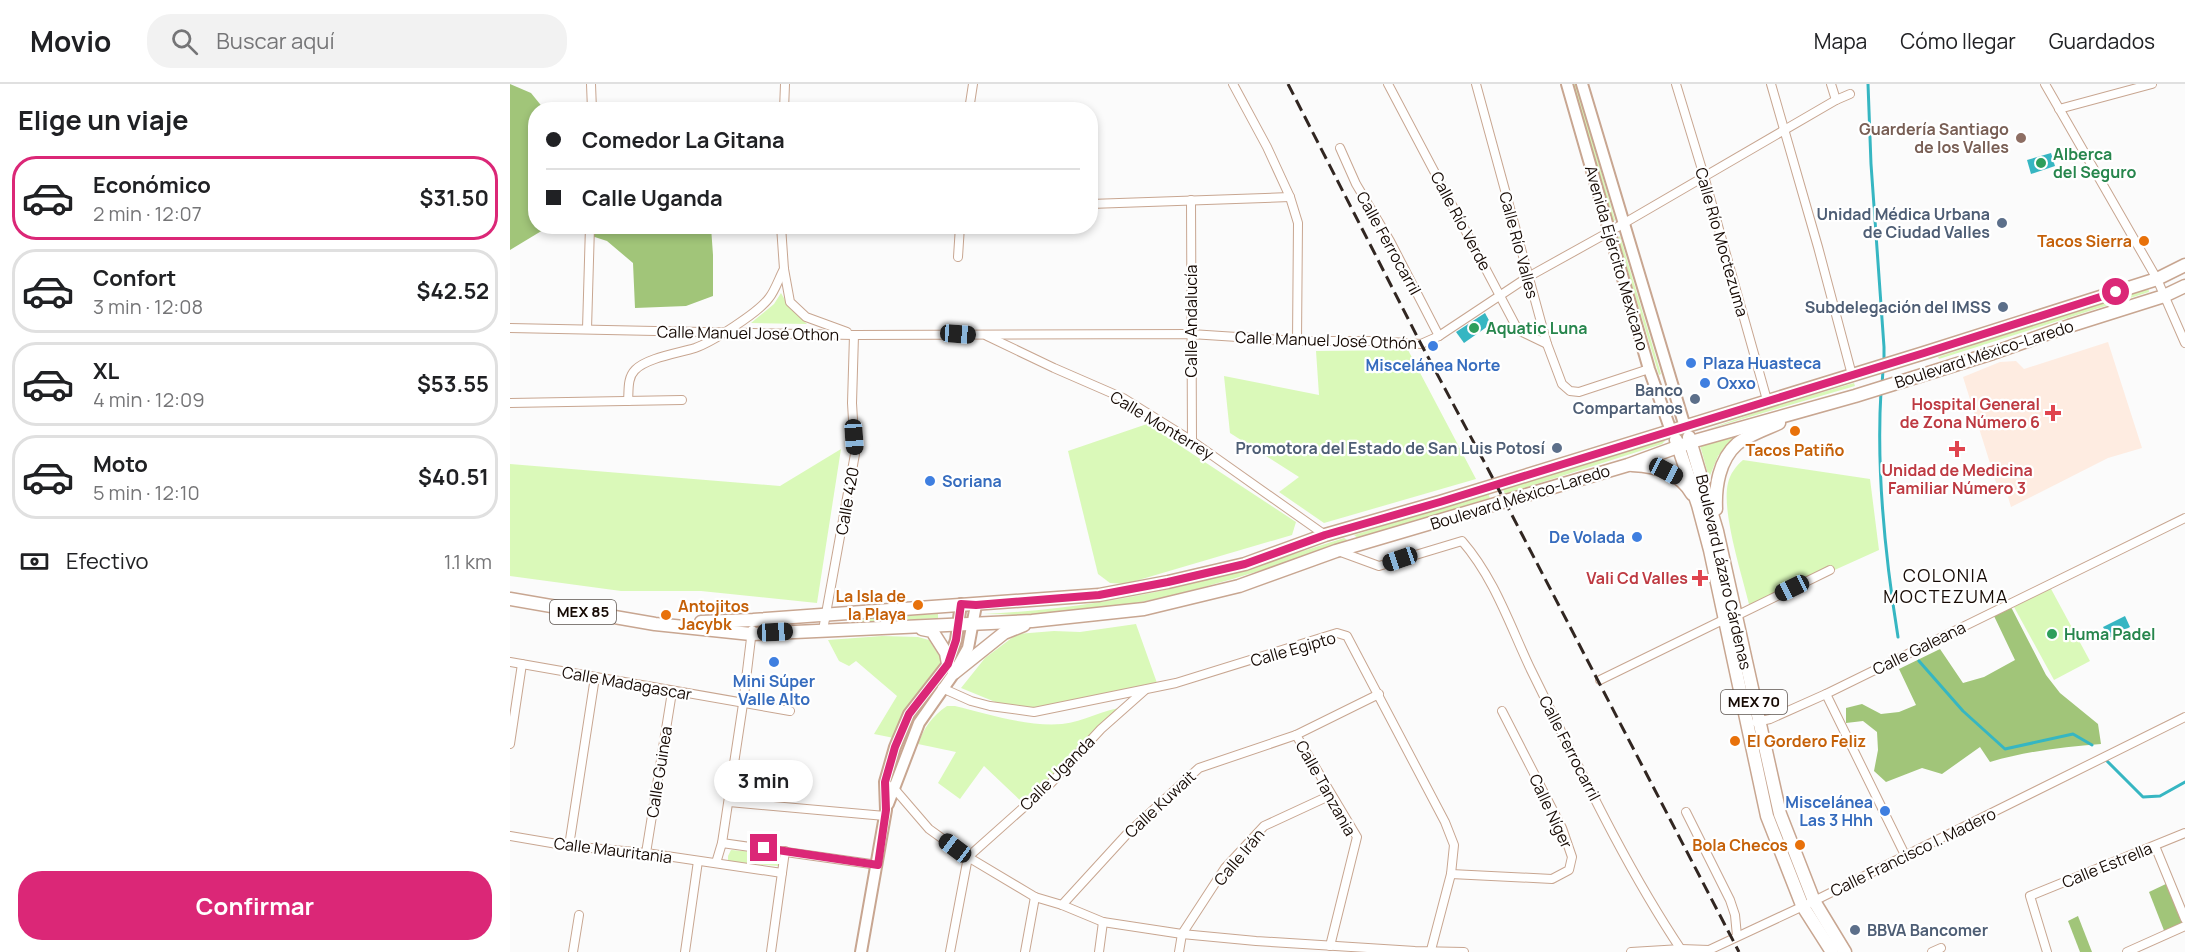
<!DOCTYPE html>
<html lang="es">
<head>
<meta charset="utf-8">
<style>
	body { margin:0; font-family:Manrope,sans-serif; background:#f2f2f2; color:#202124; height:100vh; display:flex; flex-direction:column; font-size:22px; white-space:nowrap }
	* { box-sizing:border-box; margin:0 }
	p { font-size:20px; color:#757577 }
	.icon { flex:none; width:33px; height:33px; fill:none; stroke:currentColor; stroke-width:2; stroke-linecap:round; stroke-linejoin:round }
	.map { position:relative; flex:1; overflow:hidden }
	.sheet { display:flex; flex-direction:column; background:#fff; width:510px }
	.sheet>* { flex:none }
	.banner { position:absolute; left:18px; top:18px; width:570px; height:132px; border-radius:24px; box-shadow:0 3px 9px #0003; display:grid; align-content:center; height:132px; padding:0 18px; background:#fff }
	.end { position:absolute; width:27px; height:27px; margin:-14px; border:8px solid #db2777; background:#fff; box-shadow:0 0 0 3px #fff }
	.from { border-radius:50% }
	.bubble { position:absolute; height:42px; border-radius:21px; background:#fff; box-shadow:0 3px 9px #0003; font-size:20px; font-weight:700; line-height:42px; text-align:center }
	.car { position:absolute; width:18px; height:36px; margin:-18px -9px; border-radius:8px; box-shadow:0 0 4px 2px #0007; background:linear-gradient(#222 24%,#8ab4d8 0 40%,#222 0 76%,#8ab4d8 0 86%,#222 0) }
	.banner b { display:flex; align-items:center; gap:21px; height:57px; font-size:22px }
	.banner b+b { border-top:2px solid #e0e0e0 }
	.banner i { width:15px; height:15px; background:#202124 }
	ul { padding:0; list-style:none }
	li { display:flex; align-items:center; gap:18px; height:84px; margin:0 12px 9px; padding:0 6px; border:3px solid #e0e0e0; border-radius:24px }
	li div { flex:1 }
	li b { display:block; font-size:22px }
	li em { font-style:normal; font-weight:700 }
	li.on { border-color:#db2777 }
	li>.icon { width:54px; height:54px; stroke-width:1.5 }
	h2 { padding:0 18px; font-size:27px; line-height:72px }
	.pay { display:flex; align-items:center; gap:15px; height:66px; padding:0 18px; font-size:22px }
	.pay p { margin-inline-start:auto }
	.primary-button { display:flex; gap:12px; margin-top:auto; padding:12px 18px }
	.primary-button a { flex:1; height:69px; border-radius:24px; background:#db2777; color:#fff; font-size:24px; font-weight:700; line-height:69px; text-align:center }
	header { display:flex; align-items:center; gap:36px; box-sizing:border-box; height:84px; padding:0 30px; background:#fff; border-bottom:2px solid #e0e0e0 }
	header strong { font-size:28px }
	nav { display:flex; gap:33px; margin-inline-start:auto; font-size:21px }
	.search { width:420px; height:54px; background:#f2f2f2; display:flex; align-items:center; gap:15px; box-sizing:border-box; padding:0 21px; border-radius:24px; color:#757577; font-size:22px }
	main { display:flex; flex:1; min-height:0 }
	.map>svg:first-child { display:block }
</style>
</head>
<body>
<header>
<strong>Movio</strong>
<div class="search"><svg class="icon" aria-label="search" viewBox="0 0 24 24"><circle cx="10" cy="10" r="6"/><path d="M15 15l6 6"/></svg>Buscar aquí</div>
<nav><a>Mapa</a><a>Cómo llegar</a><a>Guardados</a></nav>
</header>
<main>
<section class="sheet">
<h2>Elige un viaje</h2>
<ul>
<li class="on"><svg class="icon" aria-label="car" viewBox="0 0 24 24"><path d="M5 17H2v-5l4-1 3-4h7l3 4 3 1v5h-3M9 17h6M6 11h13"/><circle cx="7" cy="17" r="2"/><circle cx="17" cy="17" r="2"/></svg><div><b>Económico</b><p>2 min · 12:07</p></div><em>$31.50</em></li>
<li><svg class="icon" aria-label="car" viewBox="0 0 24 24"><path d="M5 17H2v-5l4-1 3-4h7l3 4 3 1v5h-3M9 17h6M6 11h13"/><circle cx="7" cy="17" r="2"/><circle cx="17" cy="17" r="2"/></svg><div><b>Confort</b><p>3 min · 12:08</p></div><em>$42.52</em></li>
<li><svg class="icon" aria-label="car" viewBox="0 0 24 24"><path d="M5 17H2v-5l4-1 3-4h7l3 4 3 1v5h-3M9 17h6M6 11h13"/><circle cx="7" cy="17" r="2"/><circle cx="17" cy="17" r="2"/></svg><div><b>XL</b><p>4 min · 12:09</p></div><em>$53.55</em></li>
<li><svg class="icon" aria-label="car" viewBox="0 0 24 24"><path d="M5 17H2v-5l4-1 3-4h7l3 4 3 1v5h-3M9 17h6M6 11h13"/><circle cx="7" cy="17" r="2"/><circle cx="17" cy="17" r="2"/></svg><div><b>Moto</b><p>5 min · 12:10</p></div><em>$40.51</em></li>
</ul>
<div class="pay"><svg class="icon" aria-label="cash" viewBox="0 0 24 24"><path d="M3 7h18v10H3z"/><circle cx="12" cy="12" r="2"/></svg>Efectivo<p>1.1 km</p></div>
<div class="primary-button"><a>Confirmar</a></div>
</section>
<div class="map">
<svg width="1675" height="868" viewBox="0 0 1675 868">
	<rect width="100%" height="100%" fill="#fbfbfb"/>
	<path fill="#feece1" d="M1598,258L1632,364L1598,374L1501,423L1496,406L1489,408L1453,293L1490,278L1506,277L1514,285Z"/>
	<g fill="#daf9b9">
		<path d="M1063,0H1066L1105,136L1103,138Z"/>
		<path d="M1110,152L1151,290L1149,291L1108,154Z"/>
		<path d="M1638,203L1639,208L1429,275L1428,273Z"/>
		<path d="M271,209L279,223L297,240L241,239L264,220Z"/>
		<path d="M898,266L966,395L814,439L769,408L789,393L720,349L714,292L809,311L806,267Z"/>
		<path d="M1344,299L1345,302L1195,346L1262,323Z"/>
		<path d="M637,340L786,438L782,451L615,500L600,499L588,490L558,367Z"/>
		<path d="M1225,351L1208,372L1199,394L1190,361Z"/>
		<path d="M1153,355L1155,357L1152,360L995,410L992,403Z"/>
		<path d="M331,365L307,519L191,507H111L0,492V380L270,402Z"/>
		<path d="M1233,376L1360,395L1369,466L1240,524C1233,494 1211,428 1218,399C1220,390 1226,382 1233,376Z"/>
		<path d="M978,409L980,414L849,455L844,451Z"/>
		<path d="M834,454L841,458C742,489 643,524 538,531C517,532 495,530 473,530C539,527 604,518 668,503C724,490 779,471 834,454Z"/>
		<path d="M1540,503L1580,577L1544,596L1504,523Z"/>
		<path d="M428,530V534L345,538V535Z"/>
		<path d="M626,540L647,599L551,627L512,629L451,604L475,574L507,550L544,547L570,548Z"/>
		<path d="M372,552L408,553L419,556L434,579L395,626L384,654L364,650L387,612L346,577L339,582L329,577L318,556Z"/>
		<path d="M437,622H445C477,630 518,643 552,640C574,638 593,625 616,623L515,721L474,682L450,715L428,699L446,668L408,660C414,644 422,632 437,622Z"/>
		<path d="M221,766L267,770L269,780L268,782L218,778V772Z"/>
	</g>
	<g fill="#a1c579">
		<path d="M0,0L21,9L34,25L26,26V142L38,143L0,166Z"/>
		<path d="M54,143H201L203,171V212L176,222L125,224L123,179L97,157Z"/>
		<path d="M1501,523L1536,591L1550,609L1588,640L1591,660C1553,663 1517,667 1480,678L1470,663L1432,690L1412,684L1376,698L1364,687L1368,666L1367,648L1353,637L1336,639V624L1352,620L1371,630L1389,628L1406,621L1389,585L1430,565L1453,599L1474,593L1505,576L1484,532Z"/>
		<path d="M1658,799L1675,840L1655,849L1639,808Z"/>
		<path d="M1568,832L1582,868H1570L1558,837Z"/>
	</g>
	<g fill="#36b6c2">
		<path d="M1541,69L1545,82L1521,90L1517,76Z"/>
		<path d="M975,229L981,240L954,259L946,248Z"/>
		<path d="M1615,532L1620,543L1599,554L1593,543Z"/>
	</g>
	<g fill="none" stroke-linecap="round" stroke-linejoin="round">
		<g stroke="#36b6c2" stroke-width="3">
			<path d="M1358,0L1361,80L1374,263V277"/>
			<path d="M1372,301L1373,286"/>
			<path d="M1371,307C1366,389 1375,472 1388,553"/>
			<path d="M1409,577L1453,627L1495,665L1563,650L1582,661"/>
			<path d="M1595,675L1633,713L1650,712L1675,698"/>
		</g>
		<defs>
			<g id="street">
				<path d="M81,0L82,26"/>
				<path d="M723,0L757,63L780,113L788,139L787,257"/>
				<path d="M878,0L1008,246L1037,260"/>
				<path d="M966,0L1037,260L1052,300L1060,307L1069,308L1139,285"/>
				<path d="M1166,0L1194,92L1257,316"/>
				<path d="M1261,0L1308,163L1342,291"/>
				<path d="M1321,0L1326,16"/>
				<path d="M1535,0L1647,195L1675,259"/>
				<path d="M376,25L381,26"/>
				<path d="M1549,25L1642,0"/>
				<path d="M274,26L275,0"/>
				<path d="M459,26L463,0"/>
				<path d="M830,64L846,100L880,157L929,252"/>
				<path d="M681,116L682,357"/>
				<path d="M580,120L780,113"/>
				<path d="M271,142L274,185L280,218L296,233L337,248"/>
				<path d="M448,173L450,142"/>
				<path d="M0,244L344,251L681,250L787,257H867L911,260L929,252L1018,193L1099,148L1326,16L1340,10"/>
				<path d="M77,245L80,142"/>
				<path d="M477,252L544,284L613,314L682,357L815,451"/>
				<path d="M118,317C119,307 117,294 125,286C136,274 169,269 185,264C202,258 248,229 259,214C265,207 269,194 274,185"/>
				<path d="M0,319L172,316"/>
				<path d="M828,467L869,482L952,457C985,495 1000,542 1021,586C1068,681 1113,779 1172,867"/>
				<path d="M1226,532L1320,486"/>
				<path d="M313,546L345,370L342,319L344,251"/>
				<path d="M0,578L280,627"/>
				<path d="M1090,596L1215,535"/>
				<path d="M432,604L461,617L480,622L524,628L666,599L827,549L837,552L935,738L944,761L941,790L921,866"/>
				<path d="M1316,610L1395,771"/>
				<path d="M1246,638L1260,635L1316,610L1675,434"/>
				<path d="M786,651L847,753L820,862"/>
				<path d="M0,660L12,580"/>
				<path d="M382,702L419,745L458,773L525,813L552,821L593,838L672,850L746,857L905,867L954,868"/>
				<path d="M219,718L375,732"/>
				<path d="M1176,728L1220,816L1225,831L1227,852"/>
				<path d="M0,752L59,762L136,769L272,789"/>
				<path d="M212,759L368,781"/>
				<path d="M59,762L85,593"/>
				<path d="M1645,762L1675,835"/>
				<path d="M136,769L162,608"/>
				<path d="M206,779L212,759L233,620L242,546"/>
				<path d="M941,790L1042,795L1059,786L1062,773L1052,744L992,627"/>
				<path d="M552,821L617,750L689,684L786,651L869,610"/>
				<path d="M63,868L69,831"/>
				<path d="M175,868L188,777"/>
				<path d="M261,868L275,767"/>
				<path d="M440,868L458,773L541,699L591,645L635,606"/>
				<path d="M515,868L525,813"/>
				<path d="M589,868L593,838"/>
				<path d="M669,868L672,850L715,784L754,742L821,711"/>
				<path d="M1121,868L1171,865L1199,866L1304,817L1675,633"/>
				<path d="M1422,868L1431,864"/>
				<path d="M1537,868L1520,812L1675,749"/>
				<path d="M1617,868L1675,842"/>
			</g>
			<g id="secondary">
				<path d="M1057,0L1139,285L1161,347"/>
				<path d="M1072,0L1175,343"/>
				<path d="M378,720L409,639L444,589L458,564L466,521"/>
				<path d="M351,868L376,726L375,698L385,663L399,630L438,580L446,556L451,520"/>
			</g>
			<g id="primary">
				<path d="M1179,353L1207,447L1270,730L1304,817L1335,868"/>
				<path d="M1166,356L1188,421L1200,466L1257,732L1292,821L1322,868"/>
				<path d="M1122,381C1145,382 1170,388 1182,410"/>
				<path d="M1206,425C1205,403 1209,376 1227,360C1238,351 1256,345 1269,339"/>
				<path d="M0,515L145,540L241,550L522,537L634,525L729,502L826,467L1118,381L1181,358L1345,312L1483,269L1559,242L1654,212L1675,202"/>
				<path d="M191,538L243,536L589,511L658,498L735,480L815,451L930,418L1414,269L1647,195L1675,181"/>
				<path d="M412,545L422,547L436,569L438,580"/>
				<path d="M444,589L494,549L514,541"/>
			</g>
		</defs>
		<use href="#street" stroke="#c8a691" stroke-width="10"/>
		<use href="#secondary" stroke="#c8a691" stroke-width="14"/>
		<use href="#primary" stroke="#c8a691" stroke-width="15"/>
		<use href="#street" stroke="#fff" stroke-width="8"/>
		<use href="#secondary" stroke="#fff" stroke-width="10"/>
		<use href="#primary" stroke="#fff" stroke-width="12"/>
		<path stroke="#312621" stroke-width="3" stroke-dasharray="12 6" stroke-linecap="butt" d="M778,0L911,260L978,385L1229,868"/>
	</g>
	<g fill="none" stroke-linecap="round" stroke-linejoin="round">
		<path stroke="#db2777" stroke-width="8" d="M254,764L368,781L376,726L375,698L385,663L399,630L438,580L446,556L451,520L466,521L589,511L658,498L735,480L815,451L930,418L1414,269L1606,208"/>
	</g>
	<circle fill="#8d6e63" stroke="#fff" stroke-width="2" cx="1511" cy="54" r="6"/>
	<g fill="#2e9e5b" stroke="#fff" stroke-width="2">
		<circle cx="1531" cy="79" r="6"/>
		<circle cx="964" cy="244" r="6"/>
		<circle cx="1542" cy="550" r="6"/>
	</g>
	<g fill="#5c6f8a" stroke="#fff" stroke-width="2">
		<circle cx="1492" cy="139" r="6"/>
		<circle cx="1493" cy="223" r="6"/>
		<circle cx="1185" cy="315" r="6"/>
		<circle cx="1047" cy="364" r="6"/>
		<circle cx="1345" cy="846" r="6"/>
	</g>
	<g fill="#e8710a" stroke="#fff" stroke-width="2">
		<circle cx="1634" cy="157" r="6"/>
		<circle cx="1285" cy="347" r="6"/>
		<circle cx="408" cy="521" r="6"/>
		<circle cx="156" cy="531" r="6"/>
		<circle cx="1225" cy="657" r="6"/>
		<circle cx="1290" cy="761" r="6"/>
	</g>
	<g fill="#3f7fe0" stroke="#fff" stroke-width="2">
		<circle cx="923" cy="262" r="6"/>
		<circle cx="1181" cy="279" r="6"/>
		<circle cx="1195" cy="299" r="6"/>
		<circle cx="420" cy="397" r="6"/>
		<circle cx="1127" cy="453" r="6"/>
		<circle cx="264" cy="578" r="6"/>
		<circle cx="1375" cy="727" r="6"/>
	</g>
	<g fill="#e0444e" stroke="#fff" stroke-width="2">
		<path d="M1540 320h6v6h6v6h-6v6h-6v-6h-6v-6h6z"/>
		<path d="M1444 356h6v6h6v6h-6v6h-6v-6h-6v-6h6z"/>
		<path d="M1187 485h6v6h6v6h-6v6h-6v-6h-6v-6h6z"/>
	</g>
	<g text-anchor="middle" stroke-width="4.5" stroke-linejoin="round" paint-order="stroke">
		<g fill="#fff" stroke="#5c544f" stroke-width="1.5">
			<rect x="40" y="516" width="66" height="24" rx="4.5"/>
			<rect x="1211" y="606" width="66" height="24" rx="4.5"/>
		</g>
		<g font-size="15" font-weight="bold" fill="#160a04">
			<text x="73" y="533">MEX 85</text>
			<text x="1244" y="623">MEX 70</text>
		</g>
		<g font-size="16" font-weight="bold" fill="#785e54" stroke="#fff" text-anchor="end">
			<text x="1499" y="51">Guardería Santiago<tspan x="1499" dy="18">de los Valles</tspan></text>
		</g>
		<g font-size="16" font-weight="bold" fill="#27864d" stroke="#fff" text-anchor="start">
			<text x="1543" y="76">Alberca<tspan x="1543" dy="18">del Seguro</tspan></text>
			<text x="976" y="250">Aquatic Luna</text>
			<text x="1554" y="556">Huma Padel</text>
		</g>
		<g font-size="16" font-weight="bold" fill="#4e5e75" stroke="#fff" text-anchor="end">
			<text x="1480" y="136">Unidad Médica Urbana<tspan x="1480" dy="18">de Ciudad Valles</tspan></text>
			<text x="1481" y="229">Subdelegación del IMSS</text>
			<text x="1173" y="312">Banco<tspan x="1173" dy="18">Compartamos</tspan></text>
			<text x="1035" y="370">Promotora del Estado de San Luis Potosí</text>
			<text x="1357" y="852" text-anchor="start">BBVA Bancomer</text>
		</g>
		<g font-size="16" fill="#160a04" stroke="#fff">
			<text transform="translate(951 137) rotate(62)" y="6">Calle Río Verde</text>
			<text transform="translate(1212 158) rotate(74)" y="6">Calle Río Moctezuma</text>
			<text transform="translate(879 159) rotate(61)" y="6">Calle Ferrocarril</text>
			<text transform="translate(1009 161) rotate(75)" y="6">Calle Río Valles</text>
			<text transform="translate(1107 174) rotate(74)" y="6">Avenida Ejército Mexicano</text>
			<text transform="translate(681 237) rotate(-90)" y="6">Calle Andalucía</text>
			<text transform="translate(238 249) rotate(1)" y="6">Calle Manuel José Othon</text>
			<text transform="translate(816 256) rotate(2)" y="6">Calle Manuel José Othón</text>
			<text transform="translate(1474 270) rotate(-18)" y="6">Boulevard México-Laredo</text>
			<text transform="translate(652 341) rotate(31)" y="6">Calle Monterrey</text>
			<text transform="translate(1010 413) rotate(-17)" y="6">Boulevard México-Laredo</text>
			<text transform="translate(337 417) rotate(-80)" y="6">Calle 420</text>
			<text transform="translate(1214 488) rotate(77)" y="6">Boulevard Lázaro Cárdenas</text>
			<text transform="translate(1409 564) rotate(-26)" y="6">Calle Galeana</text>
			<text transform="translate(783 565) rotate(-16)" y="6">Calle Egipto</text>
			<text transform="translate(117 599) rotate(10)" y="6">Calle Madagascar</text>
			<text transform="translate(1060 664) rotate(63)" y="6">Calle Ferrocarril</text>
			<text transform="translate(149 688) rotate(-81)" y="6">Calle Guinea</text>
			<text transform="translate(547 689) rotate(-45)" y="6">Calle Uganda</text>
			<text transform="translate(816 704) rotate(61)" y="6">Calle Tanzania</text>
			<text transform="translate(650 720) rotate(-43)" y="6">Calle Kuwait</text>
			<text transform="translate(1041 727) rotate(65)" y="6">Calle Níger</text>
			<text transform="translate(103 766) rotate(7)" y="6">Calle Mauritania</text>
			<text transform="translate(1403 768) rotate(-26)" y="6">Calle Francisco I. Madero</text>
			<text transform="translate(729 773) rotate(-50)" y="6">Calle Irán</text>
			<text transform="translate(1597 781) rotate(-22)" y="6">Calle Estrella</text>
		</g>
		<g font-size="16" font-weight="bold" fill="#c56008" stroke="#fff" text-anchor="end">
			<text x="1622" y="163">Tacos Sierra</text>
			<text x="1285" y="372" text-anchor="middle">Tacos Patiño</text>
			<text x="396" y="518">La Isla de<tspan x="396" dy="18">la Playa</tspan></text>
			<text x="168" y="528" text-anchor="start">Antojitos<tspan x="168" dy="18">Jacybk</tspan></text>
			<text x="1237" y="663" text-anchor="start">El Gordero Feliz</text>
			<text x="1278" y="767">Bola Checos</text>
		</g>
		<g font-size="16" font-weight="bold" fill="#366cbe" stroke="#fff" text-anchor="start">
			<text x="1193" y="285">Plaza Huasteca</text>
			<text x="923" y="287" text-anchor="middle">Miscelánea Norte</text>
			<text x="1207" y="305">Oxxo</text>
			<text x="432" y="403">Soriana</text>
			<text x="1115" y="459" text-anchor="end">De Volada</text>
			<text x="264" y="603" text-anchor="middle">Mini Súper<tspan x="264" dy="18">Valle Alto</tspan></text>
			<text x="1363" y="724" text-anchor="end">Miscelánea<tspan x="1363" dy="18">Las 3 Hhh</tspan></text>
		</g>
		<g font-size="16" font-weight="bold" fill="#be3a42" stroke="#fff" text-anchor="end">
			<text x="1530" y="326">Hospital General<tspan x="1530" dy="18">de Zona Número 6</tspan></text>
			<text x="1447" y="392" text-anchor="middle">Unidad de Medicina<tspan x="1447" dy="18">Familiar Número 3</tspan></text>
			<text x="1178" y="500">Vali Cd Valles</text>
		</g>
		<g font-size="18" letter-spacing="1.5" fill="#160a04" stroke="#fff">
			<text x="1436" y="498">COLONIA<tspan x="1436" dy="21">MOCTEZUMA</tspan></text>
		</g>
	</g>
</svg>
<i class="end from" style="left:1606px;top:208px"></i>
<i class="end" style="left:254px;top:764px"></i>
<div class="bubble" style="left:204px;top:676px;width:99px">3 min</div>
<i class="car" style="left:448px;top:250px;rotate:94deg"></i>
<i class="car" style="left:344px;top:353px;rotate:176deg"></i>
<i class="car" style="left:1156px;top:387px;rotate:118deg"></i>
<i class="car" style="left:890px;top:475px;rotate:251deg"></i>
<i class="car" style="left:1282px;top:504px;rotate:244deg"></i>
<i class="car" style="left:265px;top:548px;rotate:87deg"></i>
<i class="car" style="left:445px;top:764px;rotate:307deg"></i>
<div class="banner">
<b><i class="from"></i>Comedor La Gitana</b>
<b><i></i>Calle Uganda</b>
</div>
</div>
</main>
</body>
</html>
